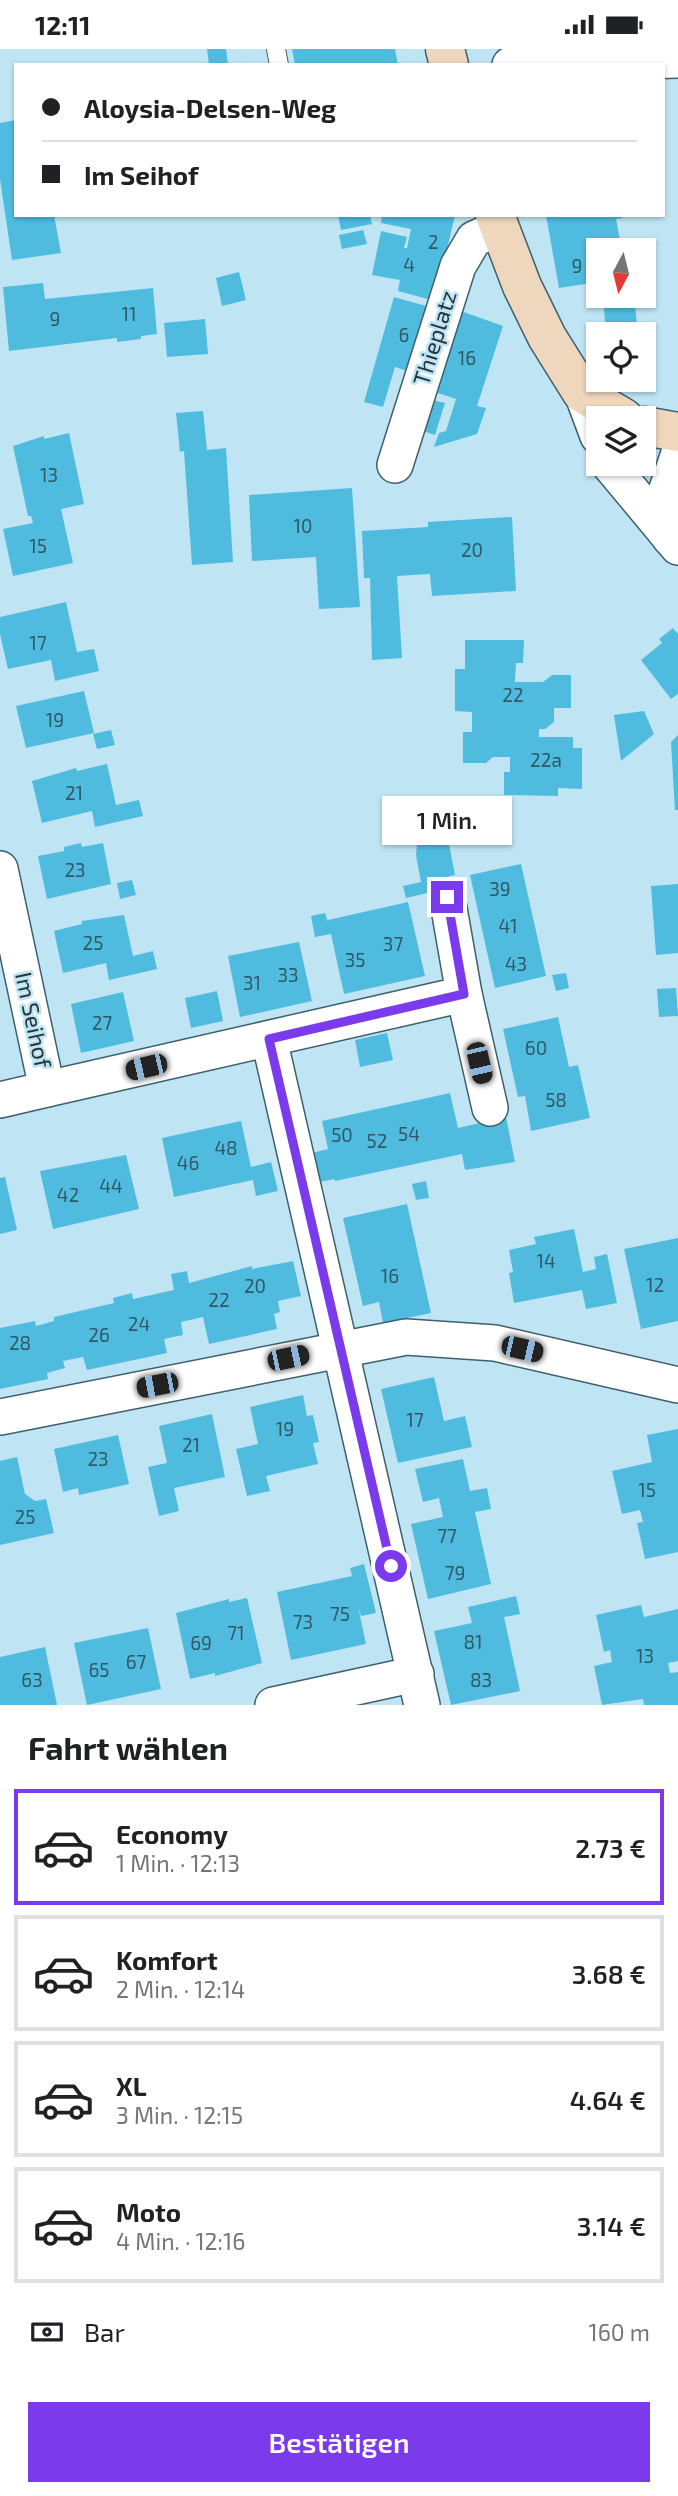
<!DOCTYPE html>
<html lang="de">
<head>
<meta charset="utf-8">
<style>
	body { margin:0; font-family:"Exo 2",sans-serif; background:#f2f2f2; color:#202124; height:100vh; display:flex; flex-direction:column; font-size:26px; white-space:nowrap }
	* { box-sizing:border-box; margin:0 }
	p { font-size:23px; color:#757577 }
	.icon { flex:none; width:38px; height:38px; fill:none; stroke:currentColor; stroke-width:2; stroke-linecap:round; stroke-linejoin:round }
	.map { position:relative; height:1656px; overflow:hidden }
	.side { display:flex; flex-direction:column; background:#fff; flex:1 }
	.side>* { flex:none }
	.guide { position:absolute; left:14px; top:14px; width:651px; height:154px; border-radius:0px; box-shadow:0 2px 5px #0004; display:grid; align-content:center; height:154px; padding:0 28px; background:#fff }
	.needle { width:46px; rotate:187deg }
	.buttons { position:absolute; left:586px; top:189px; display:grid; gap:14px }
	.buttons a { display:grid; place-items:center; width:70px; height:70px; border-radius:0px; background:#fff; box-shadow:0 2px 5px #0004; font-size:35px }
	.end { position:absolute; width:32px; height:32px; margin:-16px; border:9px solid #7c3aed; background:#fff; box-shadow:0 0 0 4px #fff }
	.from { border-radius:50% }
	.bubble { position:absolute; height:49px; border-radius:0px; background:#fff; box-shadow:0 2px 5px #0004; font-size:23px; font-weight:600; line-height:49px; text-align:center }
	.car { position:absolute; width:21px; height:42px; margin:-21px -10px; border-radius:9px; box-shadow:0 0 5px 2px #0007; background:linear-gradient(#222 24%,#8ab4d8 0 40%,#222 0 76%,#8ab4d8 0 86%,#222 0) }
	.guide b { display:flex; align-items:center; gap:24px; height:66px; font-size:26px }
	.guide b+b { border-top:2px solid #e0e0e0 }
	.guide i { width:18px; height:18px; background:#202124 }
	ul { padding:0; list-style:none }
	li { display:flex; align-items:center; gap:21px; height:116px; margin:0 14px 10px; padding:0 14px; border:4px solid #e0e0e0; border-radius:0px }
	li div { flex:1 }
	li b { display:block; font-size:26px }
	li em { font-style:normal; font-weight:600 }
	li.active { border-color:#7c3aed }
	li>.icon { width:63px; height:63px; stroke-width:1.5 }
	h2 { padding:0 28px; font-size:32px; line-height:84px }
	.pay { display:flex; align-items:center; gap:18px; height:77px; padding:0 28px; font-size:26px }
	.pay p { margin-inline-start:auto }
	.cta { display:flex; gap:14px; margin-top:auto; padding:14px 28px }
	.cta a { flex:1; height:80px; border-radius:0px; background:#7c3aed; color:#fff; font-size:28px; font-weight:600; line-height:80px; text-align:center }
	.status { display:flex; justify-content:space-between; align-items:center; height:49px; padding:0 35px; background:#fff; direction:ltr }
	.status svg { height:19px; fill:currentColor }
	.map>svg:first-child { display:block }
</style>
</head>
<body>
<div class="status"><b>12:11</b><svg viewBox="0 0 49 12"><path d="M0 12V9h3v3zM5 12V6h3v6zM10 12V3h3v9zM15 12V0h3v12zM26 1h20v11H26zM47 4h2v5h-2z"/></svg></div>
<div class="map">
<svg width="678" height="1656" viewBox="0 0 678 1656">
	<rect width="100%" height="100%" fill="#bfe5f4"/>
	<g fill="#4fbcdf">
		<path d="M207,0H226L228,16H209Z"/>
		<path d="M292,0H395L398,16H295Z"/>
		<path d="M16,71V166H54L61,204L12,211L0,130V74Z"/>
		<path d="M338,166H370L372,175L341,181Z"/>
		<path d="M382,166H455L435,252L398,242L400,231L372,226L381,182L407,188L404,199H407L411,180L381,174Z"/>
		<path d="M546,166H621L622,169L616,170L622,201H598V233L559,239Z"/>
		<path d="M363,181L367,195L342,200L339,186Z"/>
		<path d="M239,223L246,251L222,257L216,229Z"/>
		<path d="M43,234L45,250L153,239L157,285L141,287V290L117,293V289L9,302L3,238Z"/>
		<path d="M603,247H634L638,285H606Z"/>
		<path d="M394,248L433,259L414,324L395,318L383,358L364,353Z"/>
		<path d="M458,261L503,277L477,357L486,359L477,385L434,398L439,384L446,382L456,350L432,342Z"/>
		<path d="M205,270L208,305L167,308L164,274Z"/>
		<path d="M429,350L445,354L435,386L420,381Z"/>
		<path d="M203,362L207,401L226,399L233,513L192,516L184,402L180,403L176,364Z"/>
		<path d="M69,384L84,455L61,460L73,514L13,527L3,480L33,474L31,467H28L13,397L44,387V390Z"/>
		<path d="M352,439L360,558L319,560L316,508L252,512L249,446Z"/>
		<path d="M512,468L516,542L432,547L430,525L397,527L402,609L372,611L370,529H364L362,482L428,478V473Z"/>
		<path d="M66,553L77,603L94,600L99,622L55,632L51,611L8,620L0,585V568Z"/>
		<path d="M673,579L678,585V645L671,650L641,611L662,594L659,590Z"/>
		<path d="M465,591H524L523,614H516L515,633H543L552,626H571V659H554V673L545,680H539V688H573V699H582V740L558,739V747L504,746V723H510V708H493L486,714H463V683H472V663L455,662V620H465Z"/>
		<path d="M84,642L94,684L26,699L16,657Z"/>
		<path d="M644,662L654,685L621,712L614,666Z"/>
		<path d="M111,681L115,696L97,700L93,685Z"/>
		<path d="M678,686V761H675L671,693Z"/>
		<path d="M107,715L116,756L139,751L143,767L95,778L92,762L42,774L32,732L76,719L77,722Z"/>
		<path d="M418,783L447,785L455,826L438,830L440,841L406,849L403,837L421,833L416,806Z"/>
		<path d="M81,794L82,798L103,794L111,835L47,850L38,807L64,802V798Z"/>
		<path d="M521,815L546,927L495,939L470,826Z"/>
		<path d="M132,831L136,846L120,850L117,834Z"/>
		<path d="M678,835V904L656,906L651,837Z"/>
		<path d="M408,853L425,927L344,945L331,885L315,888L311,867L325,864L328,873V871Z"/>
		<path d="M124,866L133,907L153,902L157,920L109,931L106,914L63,924L54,882L82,875V872Z"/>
		<path d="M299,893L312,952L240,968L228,907Z"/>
		<path d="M566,924L569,939L556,942L552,926Z"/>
		<path d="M676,939L678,967L659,968L657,940Z"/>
		<path d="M217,942L223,972L191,979L185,949Z"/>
		<path d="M123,943L134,992L81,1004L71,955Z"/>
		<path d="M558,968L569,1018L578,1016L590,1069L531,1082L525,1047L518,1048L503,980Z"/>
		<path d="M387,984L393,1011L360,1018L355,991Z"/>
		<path d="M450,1044L458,1079L506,1068L515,1113L465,1121L462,1105L335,1132V1130L319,1133L312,1104L328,1100L322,1072Z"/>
		<path d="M241,1072L251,1118L271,1113L278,1142L256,1147L253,1131L174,1148L162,1089Z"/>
		<path d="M126,1106L139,1160L53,1180L40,1122Z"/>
		<path d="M5,1128L17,1181L0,1185V1129Z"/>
		<path d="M426,1132L429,1149L416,1151L412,1135Z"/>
		<path d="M407,1155L431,1264L383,1274L379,1253L363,1257L343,1169Z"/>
		<path d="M574,1180L583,1223L596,1220L594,1208L607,1205L617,1254L586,1260L582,1241L514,1254L509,1224L513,1223L509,1201L536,1195L534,1188Z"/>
		<path d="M678,1189V1272L641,1280L624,1200Z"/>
		<path d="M293,1212L301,1247L278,1252L280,1263L274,1265L277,1280L209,1295L203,1268L181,1273L183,1286L164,1290L167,1304L87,1321L83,1308L63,1312L65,1319L47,1324L48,1330L0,1340V1279L35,1272L36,1277L54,1272V1268L114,1254L113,1249L132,1244L133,1250L174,1241L171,1225L187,1222L189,1234L252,1217V1220Z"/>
		<path d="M434,1328L444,1372L465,1367L472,1398L398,1414L381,1340Z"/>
		<path d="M303,1346L307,1367L313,1366L319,1393L313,1394L318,1415L266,1427L270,1442L247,1447L236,1400L258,1395L250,1358Z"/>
		<path d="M212,1365L225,1428L174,1439L179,1462L159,1467L148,1418L167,1414L159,1377Z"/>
		<path d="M678,1380V1503L645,1510L637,1474L643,1473L640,1461L622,1465L612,1422L652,1413L647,1386Z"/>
		<path d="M118,1386L129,1435L79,1446L78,1439L63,1443L54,1400Z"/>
		<path d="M17,1408L25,1445L35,1452L46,1450L54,1484L0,1496V1412Z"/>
		<path d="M463,1410L470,1442L487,1439L491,1460L475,1463L491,1535L428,1550L411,1475L443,1468L439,1449L423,1453L415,1420Z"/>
		<path d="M364,1515L376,1564L361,1567L358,1557L366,1595L291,1611L277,1543L352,1527L350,1519Z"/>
		<path d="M516,1547L520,1565L504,1568L520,1642L451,1656L434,1582L472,1574L468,1558Z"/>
		<path d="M247,1549L262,1614L215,1627V1624L190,1630L176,1564L229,1550V1553Z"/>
		<path d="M641,1556L644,1568L678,1560V1612L668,1614L670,1624L678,1623V1656H644L643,1650L602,1656L594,1617L612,1613L610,1601L604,1603L596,1566Z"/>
		<path d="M148,1579L161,1640L87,1656L74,1594Z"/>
		<path d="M45,1598L57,1656H0V1608Z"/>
	</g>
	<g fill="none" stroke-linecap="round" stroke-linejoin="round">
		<defs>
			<path id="service" d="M276,0L279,16"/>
			<g id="minor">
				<path d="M510,16L678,11"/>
				<path d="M582,344L598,387"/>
				<path d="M609,415L678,498"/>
				<path d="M395,416L458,217L474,190L499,179"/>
				<path d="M670,489L665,446L678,407"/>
				<path d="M0,820L47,1040L0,1051"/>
				<path d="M464,945L490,1059"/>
				<path d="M269,990L422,1656"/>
				<path d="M47,1040L464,945L447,848"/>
				<path d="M0,1368L406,1288L495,1294L678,1336"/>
				<path d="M273,1656L416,1625"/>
			</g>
			<g id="secondary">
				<path d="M445,0L449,16"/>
				<path d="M495,166L522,237L547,288L582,344L624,369"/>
				<path d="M644,377L678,383"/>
			</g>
		</defs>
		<use href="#service" stroke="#3d606c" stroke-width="20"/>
		<use href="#minor" stroke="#3d606c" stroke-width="38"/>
		<use href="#secondary" stroke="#3d606c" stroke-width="41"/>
		<use href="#service" stroke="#fff" stroke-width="18"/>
		<use href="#minor" stroke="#fff" stroke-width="35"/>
		<use href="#secondary" stroke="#efd7bd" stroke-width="38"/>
	</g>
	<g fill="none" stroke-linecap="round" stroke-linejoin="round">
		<path stroke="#7c3aed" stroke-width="9" d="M391,1517L269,990L464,945L447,848"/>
	</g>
	<g text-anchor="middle" stroke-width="5" stroke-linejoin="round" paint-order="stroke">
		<g font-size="19" fill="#315865">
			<text x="433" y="200">2</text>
			<text x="409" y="223">4</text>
			<text x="577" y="224">9</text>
			<text x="129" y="272">11</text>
			<text x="55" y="277">9</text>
			<text x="404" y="293">6</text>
			<text x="467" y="316">16</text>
			<text x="49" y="433">13</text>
			<text x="303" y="484">10</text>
			<text x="38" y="504">15</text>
			<text x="472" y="508">20</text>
			<text x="38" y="601">17</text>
			<text x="513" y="653">22</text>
			<text x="55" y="678">19</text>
			<text x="546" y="718">22a</text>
			<text x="74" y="751">21</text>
			<text x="75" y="828">23</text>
			<text x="500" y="847">39</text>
			<text x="508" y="884">41</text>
			<text x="93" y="901">25</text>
			<text x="393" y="902">37</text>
			<text x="355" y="918">35</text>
			<text x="516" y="922">43</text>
			<text x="288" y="933">33</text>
			<text x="252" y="941">31</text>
			<text x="102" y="981">27</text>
			<text x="536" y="1006">60</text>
			<text x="556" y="1058">58</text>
			<text x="409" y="1092">54</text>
			<text x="342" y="1093">50</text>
			<text x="377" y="1099">52</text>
			<text x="226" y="1106">48</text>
			<text x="188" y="1121">46</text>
			<text x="111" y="1144">44</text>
			<text x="68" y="1153">42</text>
			<text x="546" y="1219">14</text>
			<text x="390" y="1234">16</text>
			<text x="655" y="1243">12</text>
			<text x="255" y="1244">20</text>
			<text x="219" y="1258">22</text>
			<text x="139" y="1282">24</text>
			<text x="99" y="1293">26</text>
			<text x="20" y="1301">28</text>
			<text x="415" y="1378">17</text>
			<text x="285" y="1387">19</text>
			<text x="191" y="1403">21</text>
			<text x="98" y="1417">23</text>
			<text x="647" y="1448">15</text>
			<text x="25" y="1475">25</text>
			<text x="447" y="1494">77</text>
			<text x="455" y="1531">79</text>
			<text x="340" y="1572">75</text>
			<text x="303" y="1580">73</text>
			<text x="236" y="1591">71</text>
			<text x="473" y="1600">81</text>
			<text x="201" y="1601">69</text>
			<text x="645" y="1614">13</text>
			<text x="136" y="1620">67</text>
			<text x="99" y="1628">65</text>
			<text x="32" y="1638">63</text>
			<text x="481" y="1638">83</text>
		</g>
		<g font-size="23" fill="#27363c" stroke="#bfe5f4">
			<text transform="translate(435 289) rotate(-73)" y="8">Thieplatz</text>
			<text transform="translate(33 971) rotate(78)" y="8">Im Seihof</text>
		</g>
	</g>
</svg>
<div class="buttons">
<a><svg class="needle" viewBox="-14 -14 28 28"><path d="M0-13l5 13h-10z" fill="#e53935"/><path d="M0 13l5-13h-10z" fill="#757577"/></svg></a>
<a><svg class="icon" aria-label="locate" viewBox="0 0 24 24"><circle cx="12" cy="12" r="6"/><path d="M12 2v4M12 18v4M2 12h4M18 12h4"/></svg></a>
<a><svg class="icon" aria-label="layers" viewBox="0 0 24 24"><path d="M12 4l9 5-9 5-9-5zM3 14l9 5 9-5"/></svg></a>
</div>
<i class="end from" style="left:391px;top:1517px"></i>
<i class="end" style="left:447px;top:848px"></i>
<div class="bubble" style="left:382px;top:747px;width:130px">1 Min.</div>
<i class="car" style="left:479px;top:1014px;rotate:167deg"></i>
<i class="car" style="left:146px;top:1018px;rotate:257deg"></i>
<i class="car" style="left:522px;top:1300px;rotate:103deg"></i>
<i class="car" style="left:288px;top:1309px;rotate:78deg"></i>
<i class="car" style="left:157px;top:1336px;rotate:259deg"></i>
<div class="guide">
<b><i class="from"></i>Aloysia-Delsen-Weg</b>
<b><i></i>Im Seihof</b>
</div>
</div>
<section class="side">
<h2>Fahrt wählen</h2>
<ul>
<li class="active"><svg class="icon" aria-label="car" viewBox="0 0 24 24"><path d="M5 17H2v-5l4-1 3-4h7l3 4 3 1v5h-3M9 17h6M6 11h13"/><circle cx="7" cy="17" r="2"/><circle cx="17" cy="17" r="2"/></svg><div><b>Economy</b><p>1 Min. · 12:13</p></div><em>2.73 €</em></li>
<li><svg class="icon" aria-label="car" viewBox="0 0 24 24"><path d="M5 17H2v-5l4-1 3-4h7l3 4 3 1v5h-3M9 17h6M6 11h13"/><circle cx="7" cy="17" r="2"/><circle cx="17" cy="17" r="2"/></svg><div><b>Komfort</b><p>2 Min. · 12:14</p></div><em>3.68 €</em></li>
<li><svg class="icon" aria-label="car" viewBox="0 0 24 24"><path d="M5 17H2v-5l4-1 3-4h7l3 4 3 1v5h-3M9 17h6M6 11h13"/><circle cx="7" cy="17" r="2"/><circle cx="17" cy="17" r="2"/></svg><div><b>XL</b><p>3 Min. · 12:15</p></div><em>4.64 €</em></li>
<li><svg class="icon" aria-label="car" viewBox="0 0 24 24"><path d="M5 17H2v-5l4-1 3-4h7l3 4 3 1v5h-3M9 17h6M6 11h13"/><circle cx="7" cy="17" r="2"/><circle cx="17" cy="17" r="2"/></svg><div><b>Moto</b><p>4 Min. · 12:16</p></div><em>3.14 €</em></li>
</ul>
<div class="pay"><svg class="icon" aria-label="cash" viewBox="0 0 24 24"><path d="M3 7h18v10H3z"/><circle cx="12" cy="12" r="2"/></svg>Bar<p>160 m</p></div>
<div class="cta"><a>Bestätigen</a></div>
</section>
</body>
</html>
